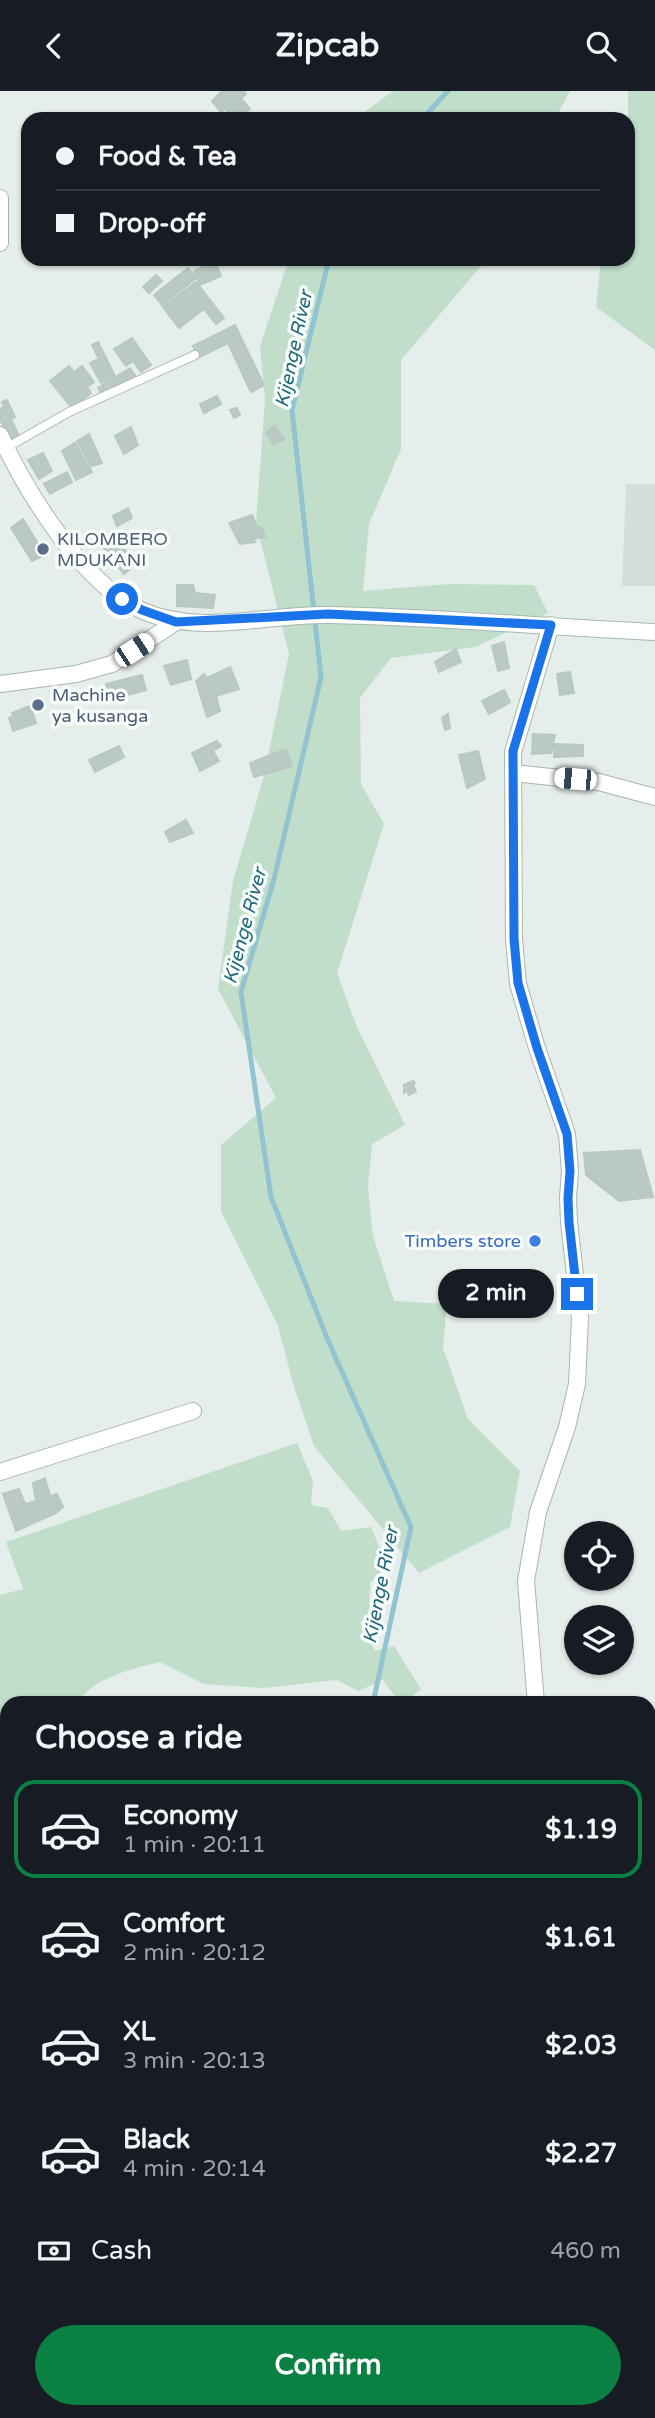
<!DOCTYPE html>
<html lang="en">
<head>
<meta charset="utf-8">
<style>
	body { margin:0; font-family:"Varela Round",sans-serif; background:#242831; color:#f1f3f6; height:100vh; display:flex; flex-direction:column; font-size:26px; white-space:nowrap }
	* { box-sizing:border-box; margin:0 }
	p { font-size:23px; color:#9ea1a6 }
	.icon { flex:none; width:38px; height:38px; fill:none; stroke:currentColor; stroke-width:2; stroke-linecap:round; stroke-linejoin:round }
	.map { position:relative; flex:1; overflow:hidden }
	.details { position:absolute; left:0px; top:1605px; width:656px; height:723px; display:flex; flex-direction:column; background:#171b24; border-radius:21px 21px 0 0; box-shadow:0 2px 5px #0004 }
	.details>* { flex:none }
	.top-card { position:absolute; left:21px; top:21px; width:614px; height:154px; border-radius:21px; box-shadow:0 2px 5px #0004; display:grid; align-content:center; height:154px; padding:0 35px; background:#171b24 }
	.fabs { position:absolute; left:564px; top:1430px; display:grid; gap:14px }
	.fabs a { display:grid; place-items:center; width:70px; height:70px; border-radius:50%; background:#171b24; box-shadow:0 2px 5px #0004; font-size:35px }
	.end { position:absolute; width:32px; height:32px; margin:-16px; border:9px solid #1a73e8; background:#fff; box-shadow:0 0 0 4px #fff }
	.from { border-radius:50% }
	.bubble { position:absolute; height:49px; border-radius:24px; background:#171b24; box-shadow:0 2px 5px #0004; font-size:23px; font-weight:700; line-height:49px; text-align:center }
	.car { position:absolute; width:21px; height:42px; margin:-21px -10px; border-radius:9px; box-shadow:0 0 5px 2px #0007; background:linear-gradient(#fff 24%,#345 0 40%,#fff 0 76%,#345 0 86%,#fff 0) }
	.top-card b { display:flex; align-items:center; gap:24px; height:66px; font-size:26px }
	.top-card b+b { border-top:2px solid #363941 }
	.top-card i { width:18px; height:18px; background:#f1f3f6 }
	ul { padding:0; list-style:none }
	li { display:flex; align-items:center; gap:21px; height:98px; margin:0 14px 10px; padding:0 21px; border:4px solid transparent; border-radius:21px }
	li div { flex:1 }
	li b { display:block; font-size:26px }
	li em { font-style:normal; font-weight:700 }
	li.on { border-color:#0b8043 }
	li>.icon { width:63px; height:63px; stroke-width:1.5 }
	h2 { padding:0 35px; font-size:32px; line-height:84px }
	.pay { display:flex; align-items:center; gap:18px; height:77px; padding:0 35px; font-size:26px }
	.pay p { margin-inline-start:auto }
	.button { display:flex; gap:14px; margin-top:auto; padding:14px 35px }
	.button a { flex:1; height:80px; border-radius:42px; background:#0b8043; color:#fff; font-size:28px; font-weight:700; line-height:80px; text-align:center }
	header { display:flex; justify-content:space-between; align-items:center; height:91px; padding:0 35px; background:#171b24; font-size:32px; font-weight:700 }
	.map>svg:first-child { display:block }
</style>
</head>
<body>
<header><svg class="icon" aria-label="back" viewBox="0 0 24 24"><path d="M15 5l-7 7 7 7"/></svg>Zipcab<svg class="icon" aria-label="search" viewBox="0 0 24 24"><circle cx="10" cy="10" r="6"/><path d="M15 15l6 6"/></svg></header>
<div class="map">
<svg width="655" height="2327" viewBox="0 0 655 2327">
	<rect width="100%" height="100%" fill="#e6eeeb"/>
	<path fill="#d4deda" d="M626,393H655V495H622Z"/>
	<g fill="#c0deca">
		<path d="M393,0H570L555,28H355Z"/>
		<path d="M628,0H655V259L596,216L601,168H628Z"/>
		<path d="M289,168H487L401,269V358L369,433L363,500L449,493L534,494L548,522L475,556L391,567L360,607L361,693L384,733L337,882L357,936L405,1034L372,1053L368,1095L373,1145L394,1210L447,1213L443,1257L468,1328L520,1380L510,1436L419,1482L314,1355L294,1296L278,1235L221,1120V1054L276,1007L218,898L233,790L264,685L289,563L256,432L265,309L260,255Z"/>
		<path d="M297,1352L313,1390L311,1414L328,1417L341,1440L371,1436L387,1474L370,1492L369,1524L360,1531L375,1560L394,1555L421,1598L404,1612H400L383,1589L358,1600L337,1589L263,1597L204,1593L160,1571C135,1577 91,1587 78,1612H7V1744H0V1504L23,1498L6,1451Z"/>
		<path d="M0,1784L7,1785V1909H0Z"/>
	</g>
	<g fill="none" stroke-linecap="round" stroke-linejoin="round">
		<g stroke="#91c4d0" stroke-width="5">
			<path d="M422,28L448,0"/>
			<path d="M329,168L292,319L321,586L274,788L241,901L271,1106L327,1247L411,1436L373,1612"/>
			<path d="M0,2034L7,2020"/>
		</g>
	</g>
	<g fill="#bbc9c4" stroke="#b9c8c2" stroke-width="2">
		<path d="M222,0H244L246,3L241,7L250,18L237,28H233L225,18L221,21L212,10Z"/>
		<path d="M215,170L221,185L200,194L194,180Z"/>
		<path d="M188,177L196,187L162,214L154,204Z"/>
		<path d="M156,184L162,190L149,202L143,196Z"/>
		<path d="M196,191L224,227L216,233L204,218L179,237L163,216Z"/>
		<path d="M235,234L264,294L251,301L228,252L198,267L193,255Z"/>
		<path d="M132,247L151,274L141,281L133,270L126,275L114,258Z"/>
		<path d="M98,251L115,285L101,292L90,272L99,268L92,254Z"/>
		<path d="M69,275L74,281L82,275L94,291L87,296L91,302L72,317L50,290Z"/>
		<path d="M130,277L136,286L104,306L98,297Z"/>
		<path d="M217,305L221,313L204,322L200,313Z"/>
		<path d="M7,309L15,326L11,328L20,347L10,351L0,328V318L4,316L2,311Z"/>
		<path d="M237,317L240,324L234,327L230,319Z"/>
		<path d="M275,335L284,348L274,354L266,341Z"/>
		<path d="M131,336L138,354L124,363L115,345Z"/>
		<path d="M89,343L102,372L91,375L77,350Z"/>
		<path d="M75,352L92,381L76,389L62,360Z"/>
		<path d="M43,362L52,380L39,388L28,369Z"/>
		<path d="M67,381L72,391L50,403L44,393Z"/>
		<path d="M128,417L132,427L117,435L113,425Z"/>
		<path d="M252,424L257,436H261L265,446L253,448L255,451L240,453L229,432Z"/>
		<path d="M23,428L45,464L32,470L11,437Z"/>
		<path d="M114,445L136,473L124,483L102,455Z"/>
		<path d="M177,494H193L195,502L215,504L213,517L177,515Z"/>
		<path d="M504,551L509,577L498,580L492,555Z"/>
		<path d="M456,558L461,571L439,581L435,571Z"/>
		<path d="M187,569L191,588L171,594L164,575Z"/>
		<path d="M230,576L239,598L216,605L220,620L207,626L196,590L204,583L207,587Z"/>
		<path d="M570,581L574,602L560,604L557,583Z"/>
		<path d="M142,584L146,599L110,609L106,593Z"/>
		<path d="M504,599L510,611L489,623L482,610Z"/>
		<path d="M29,615L34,629L16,637L11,628L14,627L12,622Z"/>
		<path d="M32,619L36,632L13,640L9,627Z"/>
		<path d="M448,623L450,637L445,639L442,627Z"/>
		<path d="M533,643L555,644L551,662L532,663Z"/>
		<path d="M217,650L221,655L213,660L219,670L200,680L192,662Z"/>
		<path d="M554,653L583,654V665L554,666Z"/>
		<path d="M119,655L124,666L95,681L89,669Z"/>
		<path d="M286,658L292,675L254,686L250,672Z"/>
		<path d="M478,660L485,688L467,697L459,664Z"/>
		<path d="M186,729L193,742L170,751L165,741Z"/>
		<path d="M413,990L415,992L413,994L416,1000L409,1004L407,1000L404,1002V994Z"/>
		<path d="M640,1059L653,1106L619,1110L586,1084L584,1062Z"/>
		<path d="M45,1387L50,1405L57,1403L63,1416L56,1422L16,1440L3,1403L19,1398L25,1413L36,1410L33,1392Z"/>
	</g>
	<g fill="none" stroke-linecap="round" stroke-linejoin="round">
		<defs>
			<path id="service" d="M6,357L69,321L195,264"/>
			<g id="minor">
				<path d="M0,107V152"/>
				<path d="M0,344C27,402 82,492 141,519C200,546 269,522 331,524C439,526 547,536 655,541"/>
				<path d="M0,593L76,583L112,573L176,531"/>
				<path d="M513,682L599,691L655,706"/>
				<path d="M0,1381L193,1320"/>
				<path d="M536,1612L526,1490L538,1421L567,1336L577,1293L580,1227L569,1131L568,1107L570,1080L567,1043L537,957L518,893L514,848L513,661L551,534"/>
				<path d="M649,1829L655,1828"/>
				<path d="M649,1922L655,1921"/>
				<path d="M0,2124L7,2123"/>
				<path d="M649,2289L655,2288"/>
				<path d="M569,2320V2327"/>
				<path d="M228,2327L229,2320"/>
			</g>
		</defs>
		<use href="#service" stroke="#a8b6b2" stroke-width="10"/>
		<use href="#minor" stroke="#a8b6b2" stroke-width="18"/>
		<use href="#service" stroke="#fff" stroke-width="8"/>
		<use href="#minor" stroke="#fff" stroke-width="16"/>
	</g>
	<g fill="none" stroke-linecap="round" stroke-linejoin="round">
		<path stroke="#1a73e8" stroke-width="9" d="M122,508L142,519L176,531L328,523L551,534L513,660L514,848L518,892L537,957L567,1043L570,1080L568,1107L569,1131L577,1203"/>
	</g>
	<g fill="#5c6f8a" stroke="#f7fbf9" stroke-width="2.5">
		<circle cx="43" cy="458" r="7"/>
		<circle cx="38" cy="614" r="7"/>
	</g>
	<circle fill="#3f7fe0" stroke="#f7fbf9" stroke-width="2.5" cx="535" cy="1150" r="7"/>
	<g text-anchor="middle" stroke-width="7" stroke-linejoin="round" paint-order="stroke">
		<g font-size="18" fill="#4e5e75" stroke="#f7fbf9" text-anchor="start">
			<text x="57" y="454">KILOMBERO<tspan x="57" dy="21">MDUKANI</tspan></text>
			<text x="52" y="610">Machine<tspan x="52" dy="21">ya kusanga</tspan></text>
		</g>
		<g font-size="18" fill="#366cbe" stroke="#f7fbf9" text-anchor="end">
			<text x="521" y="1156">Timbers store</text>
		</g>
		<g font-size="19" font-style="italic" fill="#21677a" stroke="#f7fbf9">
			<text transform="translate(293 258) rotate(-78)" y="7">Kijenge River</text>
			<text transform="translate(244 835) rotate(-75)" y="7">Kijenge River</text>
			<text transform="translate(380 1494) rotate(-79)" y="7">Kijenge River</text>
		</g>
	</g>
</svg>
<div class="fabs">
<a><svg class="icon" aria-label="locate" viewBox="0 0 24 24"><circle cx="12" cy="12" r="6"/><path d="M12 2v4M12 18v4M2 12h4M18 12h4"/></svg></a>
<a><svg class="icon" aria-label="layers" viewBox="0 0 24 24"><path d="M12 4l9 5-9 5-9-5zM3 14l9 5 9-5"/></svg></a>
</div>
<i class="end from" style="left:122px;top:508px"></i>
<i class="end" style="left:577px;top:1203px"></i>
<div class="bubble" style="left:438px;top:1178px;width:116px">2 min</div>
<i class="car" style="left:134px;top:559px;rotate:57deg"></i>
<i class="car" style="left:575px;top:688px;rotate:275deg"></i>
<div class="top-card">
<b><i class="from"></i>Food &amp; Tea</b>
<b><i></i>Drop-off</b>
</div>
<section class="details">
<h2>Choose a ride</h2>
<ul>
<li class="on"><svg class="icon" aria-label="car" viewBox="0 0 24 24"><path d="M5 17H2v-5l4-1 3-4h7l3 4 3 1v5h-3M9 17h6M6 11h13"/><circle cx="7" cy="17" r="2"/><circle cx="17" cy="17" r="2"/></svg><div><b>Economy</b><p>1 min · 20:11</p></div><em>$1.19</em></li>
<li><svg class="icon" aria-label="car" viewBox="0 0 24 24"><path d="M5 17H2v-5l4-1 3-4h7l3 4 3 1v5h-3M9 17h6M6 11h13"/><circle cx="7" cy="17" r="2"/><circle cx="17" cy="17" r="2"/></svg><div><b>Comfort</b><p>2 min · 20:12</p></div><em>$1.61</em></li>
<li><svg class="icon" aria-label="car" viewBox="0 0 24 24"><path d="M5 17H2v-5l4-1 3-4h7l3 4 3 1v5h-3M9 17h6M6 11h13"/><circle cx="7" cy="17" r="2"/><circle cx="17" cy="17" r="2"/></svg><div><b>XL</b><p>3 min · 20:13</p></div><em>$2.03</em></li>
<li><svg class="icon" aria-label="car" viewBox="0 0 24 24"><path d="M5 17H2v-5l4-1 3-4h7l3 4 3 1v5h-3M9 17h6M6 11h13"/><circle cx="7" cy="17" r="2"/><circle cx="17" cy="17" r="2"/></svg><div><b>Black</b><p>4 min · 20:14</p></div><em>$2.27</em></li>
</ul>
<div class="pay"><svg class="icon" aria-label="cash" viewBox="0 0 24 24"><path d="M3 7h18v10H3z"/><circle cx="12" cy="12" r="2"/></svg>Cash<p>460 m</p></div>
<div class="button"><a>Confirm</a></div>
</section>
</div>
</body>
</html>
